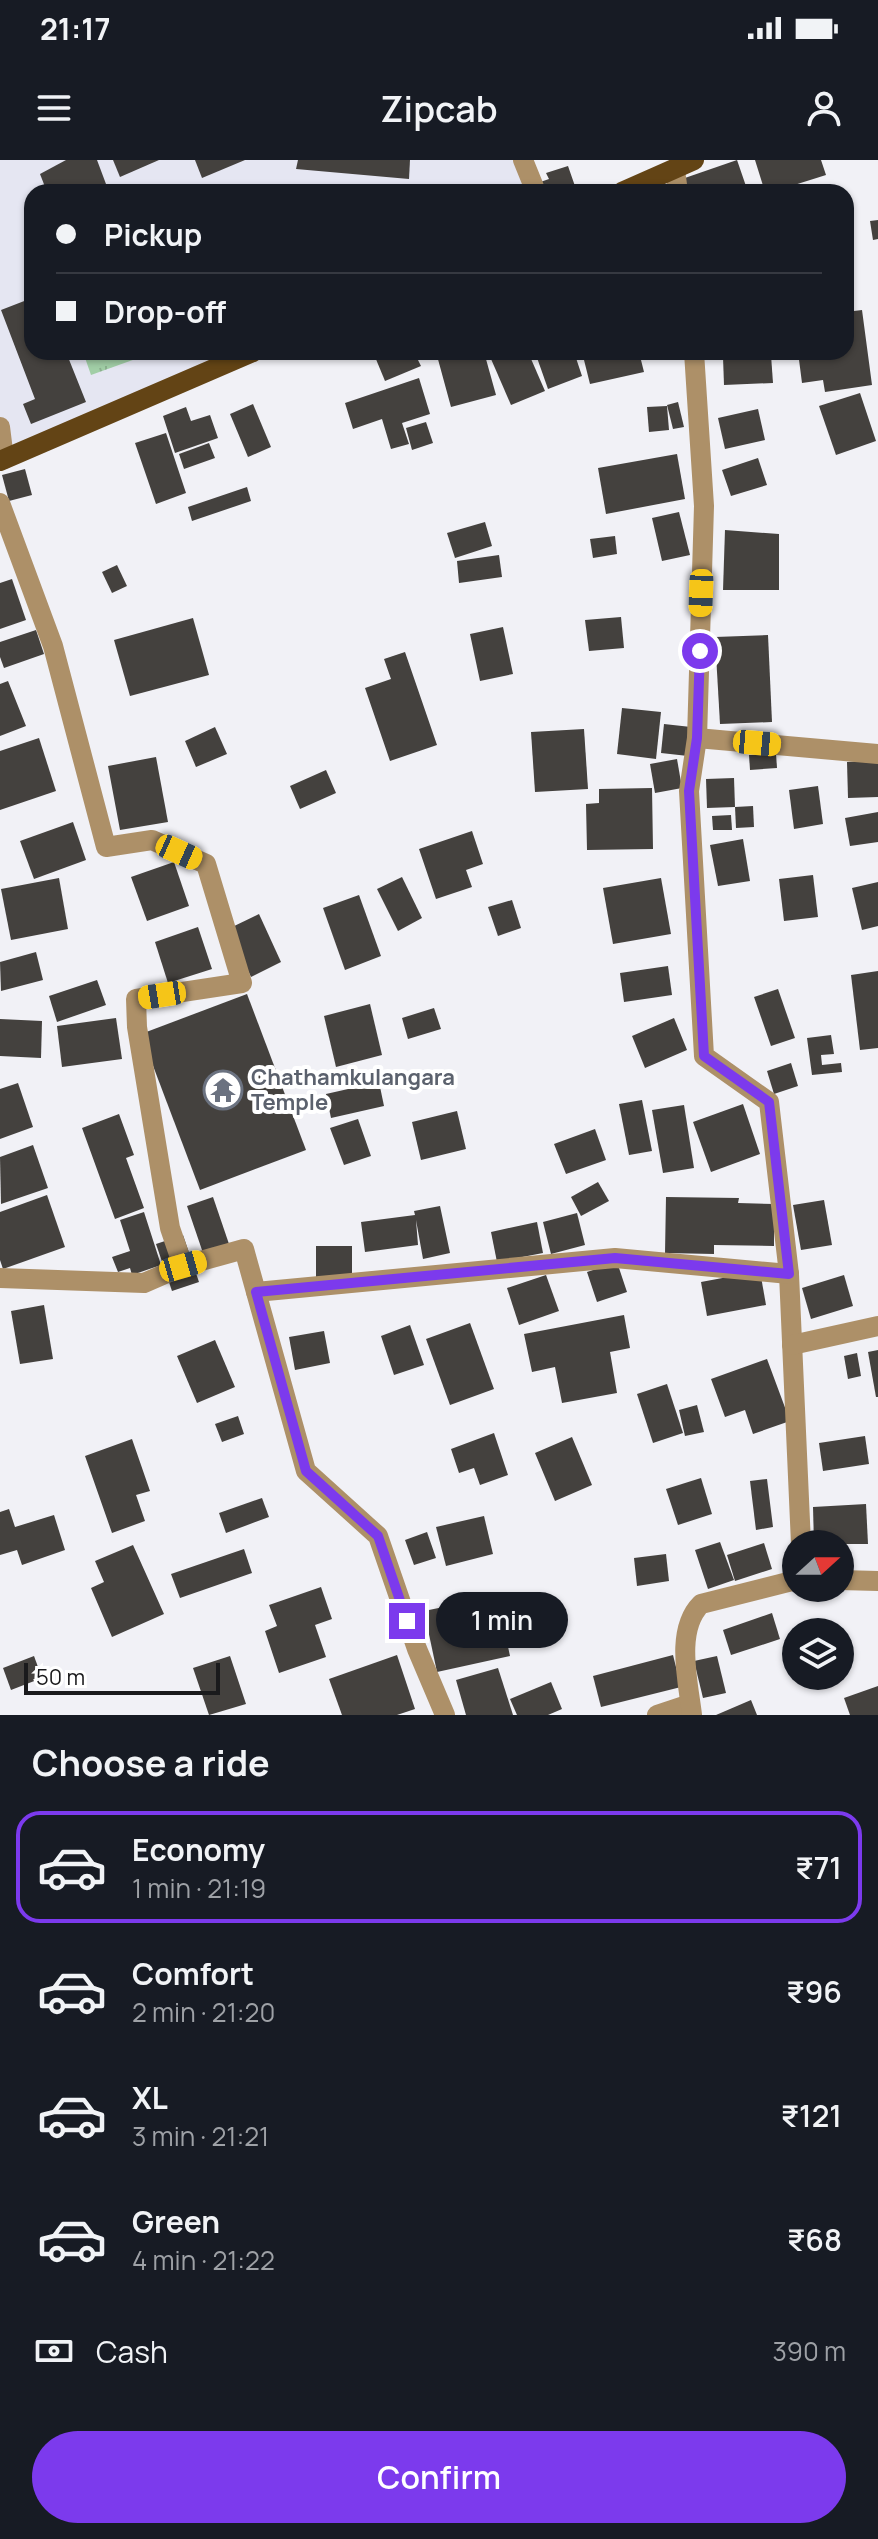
<!DOCTYPE html>
<html lang="en">
<head>
<meta charset="utf-8">
<style>
	body { margin:0; font-family:Manrope,sans-serif; background:#242831; color:#f1f3f6; height:100vh; display:flex; flex-direction:column; font-size:30px; white-space:nowrap }
	* { box-sizing:border-box; margin:0 }
	p { font-size:26px; color:#9ea1a6 }
	.icon { flex:none; width:44px; height:44px; fill:none; stroke:currentColor; stroke-width:2; stroke-linecap:round; stroke-linejoin:round }
	.map { position:relative; height:1555px; overflow:hidden }
	.panel { display:flex; flex-direction:column; background:#171b24; flex:1 }
	.panel>* { flex:none }
	.top-card { position:absolute; left:24px; top:24px; width:830px; height:176px; border-radius:24px; box-shadow:0 2px 6px #0004; display:grid; align-content:center; height:176px; padding:0 32px; background:#171b24 }
	.needle { width:52px; rotate:69deg }
	.tools { position:absolute; left:782px; top:1370px; display:grid; gap:16px }
	.tools a { display:grid; place-items:center; width:72px; height:72px; border-radius:50%; background:#171b24; box-shadow:0 2px 6px #0004; font-size:40px }
	.scale { position:absolute; left:24px; bottom:20px; width:196px; box-sizing:border-box; padding-left:8px; border:4px solid #1a1a1c; border-top:0; font-size:22px; line-height:28px; white-space:nowrap; color:#1a1a1c; -webkit-text-stroke:6px #fff; paint-order:stroke }
	.end { position:absolute; width:36px; height:36px; margin:-18px; border:10px solid #7c3aed; background:#fff; box-shadow:0 0 0 4px #fff }
	.from { border-radius:50% }
	.bubble { position:absolute; height:56px; border-radius:28px; background:#171b24; box-shadow:0 2px 6px #0004; font-size:26px; font-weight:600; line-height:56px; text-align:center }
	.car { position:absolute; width:24px; height:48px; margin:-24px -12px; border-radius:10px; box-shadow:0 0 6px 2px #0007; background:linear-gradient(#f5c518 24%,#345 0 40%,#f5c518 0 76%,#345 0 86%,#f5c518 0) }
	.top-card b { display:flex; align-items:center; gap:28px; height:76px; font-size:30px }
	.top-card b+b { border-top:2px solid #363941 }
	.top-card i { width:20px; height:20px; background:#f1f3f6 }
	ul { padding:0; list-style:none }
	li { display:flex; align-items:center; gap:24px; height:112px; margin:0 16px 12px; padding:0 16px; border:4px solid transparent; border-radius:24px }
	li div { flex:1 }
	li b { display:block; font-size:30px }
	li em { font-style:normal; font-weight:600 }
	li.on { border-color:#7c3aed }
	li>.icon { width:72px; height:72px; stroke-width:1.5 }
	h2 { padding:0 32px; font-size:36px; line-height:96px }
	.pay { display:flex; align-items:center; gap:20px; height:88px; padding:0 32px; font-size:30px }
	.pay p { margin-inline-start:auto }
	.action { display:flex; gap:16px; margin-top:auto; padding:16px 32px }
	.action a { flex:1; height:92px; border-radius:48px; background:#7c3aed; color:#fff; font-size:32px; font-weight:600; line-height:92px; text-align:center }
	.status { display:flex; justify-content:space-between; align-items:center; height:56px; padding:0 40px; background:#171b24; direction:ltr }
	.status svg { height:22px; fill:currentColor }
	header { display:flex; justify-content:space-between; align-items:center; height:104px; padding:0 32px; background:#171b24; font-size:36px; font-weight:600 }
	.map>svg:first-child { display:block }
</style>
</head>
<body>
<div class="status"><b>21:17</b><svg viewBox="0 0 49 12"><path d="M0 12V9h3v3zM5 12V6h3v6zM10 12V3h3v9zM15 12V0h3v12zM26 1h20v11H26zM47 4h2v5h-2z"/></svg></div>
<header><svg class="icon" aria-label="menu" viewBox="0 0 24 24"><path d="M4 6h16M4 12h16M4 18h16"/></svg>Zipcab<svg class="icon" aria-label="person" viewBox="0 0 24 24"><circle cx="12" cy="8" r="4"/><path d="M4 21q1-7 8-7t8 7"/></svg></header>
<div class="map">
<svg width="878" height="1555" viewBox="0 0 878 1555">
	<defs>
		<pattern id="grass-tufts" width="24" height="20" patternUnits="userSpaceOnUse" patternTransform="scale(2)"><rect width="24" height="20" fill="#a1cea6"/><path d="M3 7l-1-3M5 7V3M7 7l1-3M15 17l-1-3M17 17v-4M19 17l1-3" fill="none" stroke="#8ab08e"/></pattern>
	</defs>
	<rect width="100%" height="100%" fill="#f1f1f6"/>
	<path fill="#e5e6f2" d="M0,0H523L536,32H32V192H253L4,299L0,267Z"/>
	<path fill="url(#grass-tufts)" d="M83,192H155L91,215Z"/>
	<g fill="#44413e">
		<path d="M66,0H97L109,32H47L40,14Z"/>
		<path d="M113,0H159L120,17Z"/>
		<path d="M195,0H245L202,18Z"/>
		<path d="M298,0H410L409,19L296,9Z"/>
		<path d="M737,0L748,32H687L682,19Z"/>
		<path d="M755,0H821L826,15L772,32H765Z"/>
		<path d="M568,6L576,29L566,32H528L526,27L549,19L546,13Z"/>
		<path d="M878,60V79L873,80L870,61Z"/>
		<path d="M32,138V192H66L86,242L31,264L23,244L35,239L1,150Z"/>
		<path d="M862,150L872,225L825,232L823,220L802,223L798,192H846V152Z"/>
		<path d="M373,192H414L421,206L385,221Z"/>
		<path d="M436,192H484L496,235L451,247Z"/>
		<path d="M488,192H528L545,231L511,245Z"/>
		<path d="M535,192H574L582,216L548,229Z"/>
		<path d="M582,192H639L644,212L590,224Z"/>
		<path d="M771,195L773,223L724,225L723,197Z"/>
		<path d="M419,218L430,254L402,263L409,284L391,289L382,259L353,269L345,243Z"/>
		<path d="M860,233L876,281L836,295L819,246Z"/>
		<path d="M678,242L684,267L673,269L667,245Z"/>
		<path d="M253,244L271,287L248,297L230,254Z"/>
		<path d="M667,246L669,270L649,272L647,247Z"/>
		<path d="M186,247L191,261L210,255L218,278L175,293L163,256Z"/>
		<path d="M758,249L765,280L725,289L718,258Z"/>
		<path d="M426,262L433,283L412,290L406,268Z"/>
		<path d="M166,273L186,333L156,344L135,283Z"/>
		<path d="M209,283L215,298L184,309L179,294Z"/>
		<path d="M677,294L685,339L606,354L598,308Z"/>
		<path d="M758,298L767,325L731,336L722,310Z"/>
		<path d="M25,309L32,335L9,341L2,315Z"/>
		<path d="M247,327L251,341L192,361L188,347Z"/>
		<path d="M679,352L690,395L662,401L652,358Z"/>
		<path d="M485,362L492,386L455,398L447,373Z"/>
		<path d="M725,370L779,374V430H723Z"/>
		<path d="M615,376L617,394L593,398L590,379Z"/>
		<path d="M499,395L502,417L459,423L457,401Z"/>
		<path d="M117,405L127,426L112,433L102,412Z"/>
		<path d="M12,419L26,460L0,469V423Z"/>
		<path d="M621,457L624,488L589,491L585,460Z"/>
		<path d="M193,458L209,515L130,536L114,480Z"/>
		<path d="M503,467L513,514L480,521L470,474Z"/>
		<path d="M36,470L44,494L4,508L0,497V482Z"/>
		<path d="M768,475L772,562L720,564L715,477Z"/>
		<path d="M405,492L437,585L390,601L365,528L391,519L384,499Z"/>
		<path d="M8,521L26,566L0,576V524Z"/>
		<path d="M622,548L661,552L656,599L617,594Z"/>
		<path d="M664,564L691,567L688,596L661,593Z"/>
		<path d="M215,567L227,594L196,607L185,581Z"/>
		<path d="M584,569L588,629L535,632L531,572Z"/>
		<path d="M39,578L56,631L0,650V591Z"/>
		<path d="M776,593L777,608L750,610L749,595Z"/>
		<path d="M156,597L168,662L120,670L108,606Z"/>
		<path d="M677,599L682,628L655,633L650,604Z"/>
		<path d="M878,600V637L848,638L847,602Z"/>
		<path d="M326,610L336,633L300,649L290,626Z"/>
		<path d="M734,618L735,647L707,648L706,619Z"/>
		<path d="M818,626L823,664L794,669L789,630Z"/>
		<path d="M652,628L653,689L587,690L586,644L599,643V629Z"/>
		<path d="M753,646L754,667L736,668L735,647Z"/>
		<path d="M878,652V682L850,686L845,658Z"/>
		<path d="M731,655L732,670H713L712,656Z"/>
		<path d="M73,662L86,700L34,719L20,681Z"/>
		<path d="M472,671L483,704L466,710L472,727L436,739L419,689Z"/>
		<path d="M743,679L750,721L718,726L710,685Z"/>
		<path d="M174,702L189,746L147,761L131,717Z"/>
		<path d="M813,715L818,757L784,761L779,719Z"/>
		<path d="M402,717L422,758L398,771L377,729Z"/>
		<path d="M59,718L68,769L11,780L1,729Z"/>
		<path d="M661,718L671,774L613,784L603,728Z"/>
		<path d="M878,722V766L862,770L852,728Z"/>
		<path d="M359,735L381,796L345,810L323,748Z"/>
		<path d="M512,740L521,768L498,776L488,747Z"/>
		<path d="M259,754L281,802L251,817L228,769Z"/>
		<path d="M198,767L212,809L168,823L155,782Z"/>
		<path d="M36,792L43,820L1,831L0,802Z"/>
		<path d="M668,806L672,835L624,842L620,813Z"/>
		<path d="M878,811V888L860,890L851,815Z"/>
		<path d="M97,820L106,845L57,862L49,836Z"/>
		<path d="M778,829L795,878L771,886L754,837Z"/>
		<path d="M247,834L306,990L200,1030L141,874Z"/>
		<path d="M370,844L382,895L336,907L324,856Z"/>
		<path d="M434,848L441,869L408,879L402,858Z"/>
		<path d="M116,858L122,899L62,907L57,866Z"/>
		<path d="M674,858L687,890L645,908L632,876Z"/>
		<path d="M0,859L42,861L41,898L0,896Z"/>
		<path d="M831,875L834,894L821,895L822,905L841,903L842,912L812,915L807,878Z"/>
		<path d="M791,903L798,926L774,934L767,911Z"/>
		<path d="M379,922L384,946L331,958L326,934Z"/>
		<path d="M18,923L33,967L0,979V929Z"/>
		<path d="M642,940L652,991L629,995L619,944Z"/>
		<path d="M743,944L760,994L711,1012L693,962Z"/>
		<path d="M684,945L694,1008L663,1013L652,950Z"/>
		<path d="M457,951L466,989L421,1000L412,962Z"/>
		<path d="M119,954L134,995L126,998L144,1048L115,1059L82,968Z"/>
		<path d="M358,959L371,996L344,1005L330,968Z"/>
		<path d="M595,969L606,1000L566,1014L554,984Z"/>
		<path d="M33,985L48,1028L1,1044L0,997Z"/>
		<path d="M598,1022L609,1041L581,1056L571,1037Z"/>
		<path d="M47,1035L65,1087L3,1109L0,1100V1052Z"/>
		<path d="M213,1037L229,1084L203,1093L187,1046Z"/>
		<path d="M666,1037L739,1038L738,1043L774,1044V1086L714,1085V1094L665,1093Z"/>
		<path d="M824,1040L832,1085L801,1090L793,1045Z"/>
		<path d="M440,1046L450,1093L423,1099L416,1060L418,1085L365,1092L361,1062L415,1055L414,1051Z"/>
		<path d="M144,1052L161,1105L132,1115L130,1108L118,1112L112,1097L130,1091L120,1060Z"/>
		<path d="M577,1053L585,1085L551,1094L543,1062Z"/>
		<path d="M537,1062L543,1093L497,1102L491,1072Z"/>
		<path d="M183,1075L199,1122L172,1131L156,1084Z"/>
		<rect x="316" y="1086" width="36" height="33"/>
		<path d="M617,1102L627,1132L597,1142L587,1112Z"/>
		<path d="M760,1111L766,1145L707,1156L701,1122Z"/>
		<path d="M546,1115L559,1151L519,1165L507,1128Z"/>
		<path d="M844,1115L853,1146L811,1159L802,1128Z"/>
		<path d="M44,1145L53,1199L20,1204L11,1151Z"/>
		<path d="M624,1155L630,1188L610,1192L617,1233L562,1243L555,1207L532,1212L524,1174Z"/>
		<path d="M470,1163L494,1229L450,1245L426,1179Z"/>
		<path d="M410,1165L424,1205L394,1215L381,1176Z"/>
		<path d="M324,1171L330,1203L295,1210L289,1177Z"/>
		<path d="M215,1180L235,1227L197,1243L177,1196Z"/>
		<path d="M878,1190V1237H876L868,1192Z"/>
		<path d="M857,1193L861,1216L848,1219L844,1196Z"/>
		<path d="M767,1199L790,1261L753,1274L745,1250L725,1257L711,1219Z"/>
		<path d="M667,1224L683,1273L653,1283L637,1234Z"/>
		<path d="M697,1245L704,1272L685,1276L679,1250Z"/>
		<path d="M238,1256L244,1274L222,1282L215,1264Z"/>
		<path d="M494,1273L508,1315L480,1325L474,1308L459,1313L451,1289Z"/>
		<path d="M865,1276L869,1304L823,1311L819,1283Z"/>
		<path d="M572,1277L592,1325L555,1341L535,1293Z"/>
		<path d="M132,1279L150,1331L136,1335L145,1361L112,1373L85,1296Z"/>
		<path d="M701,1318L712,1354L678,1365L666,1329Z"/>
		<path d="M767,1319L773,1367L756,1370L750,1321Z"/>
		<path d="M262,1338L269,1357L226,1373L219,1353Z"/>
		<path d="M866,1344L868,1384H814L813,1347Z"/>
		<path d="M9,1349L15,1367L54,1355L65,1390L22,1405L17,1390L0,1395V1352Z"/>
		<path d="M484,1356L493,1394L446,1406L436,1367Z"/>
		<path d="M427,1372L436,1398L414,1405L405,1380Z"/>
		<path d="M720,1382L734,1420L708,1429L695,1390Z"/>
		<path d="M764,1383L772,1409L735,1421L727,1395Z"/>
		<path d="M133,1385L164,1454L112,1477L91,1428L104,1422L95,1401Z"/>
		<path d="M244,1389L252,1413L180,1438L171,1414Z"/>
		<path d="M666,1394L669,1421L637,1426L634,1398Z"/>
		<path d="M321,1427L332,1459L315,1465L326,1497L279,1513L265,1471L277,1466L269,1445Z"/>
		<path d="M497,1436L510,1496L437,1512L424,1451Z"/>
		<path d="M772,1453L780,1479L731,1495L723,1470Z"/>
		<path d="M397,1495L415,1549L397,1555H342L329,1519Z"/>
		<path d="M673,1495L681,1527L601,1547L593,1516Z"/>
		<path d="M34,1496L42,1518L11,1530L3,1508Z"/>
		<path d="M230,1496L246,1544L209,1555L193,1508Z"/>
		<path d="M717,1496L726,1533L703,1538L694,1501Z"/>
		<path d="M498,1508L513,1555H466L456,1520Z"/>
		<path d="M551,1522L562,1549L548,1555H517L510,1539Z"/>
		<path d="M878,1526V1555H850L844,1538Z"/>
		<path d="M751,1540L757,1555H716Z"/>
	</g>
	<g fill="none" stroke-linecap="round" stroke-linejoin="round">
		<g stroke="#ad9068" stroke-width="20">
			<path d="M523,0L536,32"/>
			<path d="M675,10L678,32"/>
			<path d="M694,192L704,346L697,578L689,631L704,896L769,942L789,1114L801,1384"/>
			<path d="M0,267L4,299"/>
			<path d="M0,343L53,486L106,687L152,680L206,704L242,823L136,839L137,867L170,1068L183,1106L244,1089L306,1311L378,1376L417,1489L445,1555"/>
			<path d="M697,578L878,594"/>
			<path d="M0,1118L144,1123L183,1106"/>
			<path d="M256,1132L615,1098L789,1114"/>
			<path d="M792,1185L878,1166"/>
			<path d="M840,1420L878,1421"/>
			<path d="M657,1555L690,1544"/>
			<path d="M692,1555C688,1521 675,1470 701,1444L796,1420"/>
		</g>
		<g stroke="#634415" stroke-width="20">
			<path d="M622,32L694,0"/>
			<path d="M0,301L253,192"/>
		</g>
	</g>
	<g fill="none" stroke-linecap="round" stroke-linejoin="round">
		<path stroke="#7c3aed" stroke-width="10" d="M407,1461L378,1376L306,1311L256,1132L615,1098L789,1114L769,942L704,896L689,631L697,578L700,491"/>
	</g>
	<defs>
		<symbol id="temple-ring" viewBox="-11 -11 22 22"><circle r="9.5" fill="#fff" stroke="#6b7280" stroke-width="1.5"/><path d="M0-6L5-2H3V0L6.5 2.5H4V6H1.5V3h-3V6H-4V2.5H-6.5L-3 0V-2H-5Z" fill="#6b7280"/></symbol>
	</defs>
	<g fill-rule="evenodd">
		<use href="#temple-ring" x="201" y="908" width="44" height="44"/>
	</g>
	<g text-anchor="middle" stroke-width="8" stroke-linejoin="round" paint-order="stroke">
		<g font-size="22" font-weight="bold" fill="#5b616d" stroke="#fff" text-anchor="start">
			<text x="251" y="925">Chathamkulangara<tspan x="251" dy="25">Temple</tspan></text>
		</g>
	</g>
</svg>
<div class="tools">
<a><svg class="needle" viewBox="-14 -14 28 28"><path d="M0-13l5 13h-10z" fill="#e53935"/><path d="M0 13l5-13h-10z" fill="#9ea1a6"/></svg></a>
<a><svg class="icon" aria-label="layers" viewBox="0 0 24 24"><path d="M12 4l9 5-9 5-9-5zM3 14l9 5 9-5"/></svg></a>
</div>
<div class="scale">50 m</div>
<i class="end from" style="left:700px;top:491px"></i>
<i class="end" style="left:407px;top:1461px"></i>
<div class="bubble" style="left:436px;top:1432px;width:132px">1 min</div>
<i class="car" style="left:701px;top:433px;rotate:182deg"></i>
<i class="car" style="left:757px;top:583px;rotate:95deg"></i>
<i class="car" style="left:179px;top:692px;rotate:114deg"></i>
<i class="car" style="left:162px;top:835px;rotate:261deg"></i>
<i class="car" style="left:183px;top:1106px;rotate:74deg"></i>
<div class="top-card">
<b><i class="from"></i>Pickup</b>
<b><i></i>Drop-off</b>
</div>
</div>
<section class="panel">
<h2>Choose a ride</h2>
<ul>
<li class="on"><svg class="icon" aria-label="car" viewBox="0 0 24 24"><path d="M5 17H2v-5l4-1 3-4h7l3 4 3 1v5h-3M9 17h6M6 11h13"/><circle cx="7" cy="17" r="2"/><circle cx="17" cy="17" r="2"/></svg><div><b>Economy</b><p>1 min · 21:19</p></div><em>₹71</em></li>
<li><svg class="icon" aria-label="car" viewBox="0 0 24 24"><path d="M5 17H2v-5l4-1 3-4h7l3 4 3 1v5h-3M9 17h6M6 11h13"/><circle cx="7" cy="17" r="2"/><circle cx="17" cy="17" r="2"/></svg><div><b>Comfort</b><p>2 min · 21:20</p></div><em>₹96</em></li>
<li><svg class="icon" aria-label="car" viewBox="0 0 24 24"><path d="M5 17H2v-5l4-1 3-4h7l3 4 3 1v5h-3M9 17h6M6 11h13"/><circle cx="7" cy="17" r="2"/><circle cx="17" cy="17" r="2"/></svg><div><b>XL</b><p>3 min · 21:21</p></div><em>₹121</em></li>
<li><svg class="icon" aria-label="car" viewBox="0 0 24 24"><path d="M5 17H2v-5l4-1 3-4h7l3 4 3 1v5h-3M9 17h6M6 11h13"/><circle cx="7" cy="17" r="2"/><circle cx="17" cy="17" r="2"/></svg><div><b>Green</b><p>4 min · 21:22</p></div><em>₹68</em></li>
</ul>
<div class="pay"><svg class="icon" aria-label="cash" viewBox="0 0 24 24"><path d="M3 7h18v10H3z"/><circle cx="12" cy="12" r="2"/></svg>Cash<p>390 m</p></div>
<div class="action"><a>Confirm</a></div>
</section>
</body>
</html>
